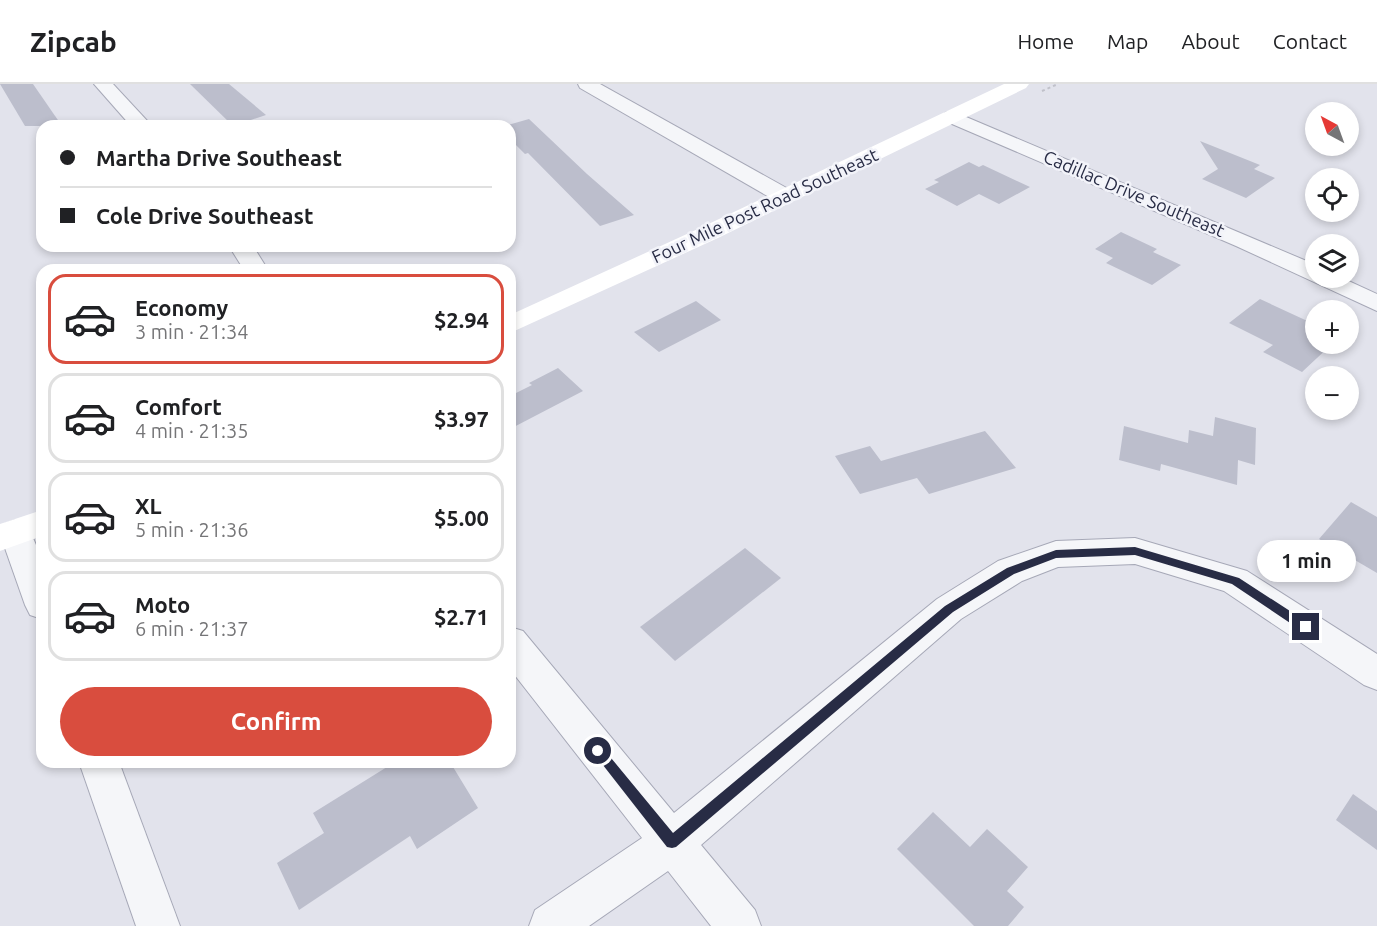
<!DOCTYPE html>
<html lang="en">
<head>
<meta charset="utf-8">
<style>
	body { margin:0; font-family:Ubuntu,sans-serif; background:#f6f6f6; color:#202124; height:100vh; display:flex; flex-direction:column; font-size:22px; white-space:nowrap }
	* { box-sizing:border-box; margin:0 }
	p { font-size:20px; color:#757577 }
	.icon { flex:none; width:33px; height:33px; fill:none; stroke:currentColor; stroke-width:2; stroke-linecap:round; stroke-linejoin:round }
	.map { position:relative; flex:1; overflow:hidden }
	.drawer { position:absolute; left:36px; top:180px; width:480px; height:504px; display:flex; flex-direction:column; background:#fff; border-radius:18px; box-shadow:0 3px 9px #0003 }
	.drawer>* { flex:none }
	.hud { position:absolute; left:36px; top:36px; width:480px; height:132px; border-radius:18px; box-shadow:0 3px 9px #0003; display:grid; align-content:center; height:132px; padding:0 24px; background:#fff }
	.needle { width:39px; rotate:319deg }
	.tools { position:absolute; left:1305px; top:18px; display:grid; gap:12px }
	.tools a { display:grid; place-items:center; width:54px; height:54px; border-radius:50%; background:#fff; box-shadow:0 3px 9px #0003; font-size:30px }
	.end { position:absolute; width:27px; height:27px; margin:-14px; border:8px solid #282c45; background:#fff; box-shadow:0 0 0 3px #fff }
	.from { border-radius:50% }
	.bubble { position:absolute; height:42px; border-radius:21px; background:#fff; box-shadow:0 3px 9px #0003; font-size:20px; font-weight:700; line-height:42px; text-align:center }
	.hud b { display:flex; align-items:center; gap:21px; height:57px; font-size:22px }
	.hud b+b { border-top:2px solid #e0e0e0 }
	.hud i { width:15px; height:15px; background:#202124 }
	ul { padding:10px 0 0; list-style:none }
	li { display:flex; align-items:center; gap:18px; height:90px; margin:0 12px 9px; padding:0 12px; border:3px solid #e0e0e0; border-radius:18px }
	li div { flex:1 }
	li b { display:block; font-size:22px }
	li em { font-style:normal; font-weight:700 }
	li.active { border-color:#d94d3e }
	li>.icon { width:54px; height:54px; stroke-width:1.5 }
	.cta { display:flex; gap:12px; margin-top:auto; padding:12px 24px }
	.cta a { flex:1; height:69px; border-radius:36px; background:#d94d3e; color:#fff; font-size:24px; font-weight:700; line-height:69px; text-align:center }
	header { display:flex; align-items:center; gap:36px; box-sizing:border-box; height:84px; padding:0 30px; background:#fff; border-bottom:2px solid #e0e0e0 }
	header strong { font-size:28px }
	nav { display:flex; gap:33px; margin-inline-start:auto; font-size:21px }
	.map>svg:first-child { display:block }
</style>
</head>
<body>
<header>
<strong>Zipcab</strong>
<nav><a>Home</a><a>Map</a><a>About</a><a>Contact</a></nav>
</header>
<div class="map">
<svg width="1377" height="842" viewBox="0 0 1377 842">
	<rect width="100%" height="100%" fill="#e2e3ec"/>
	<g fill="#bcbecc">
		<path d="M0,0H33L62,42H25Z"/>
		<path d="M190,0H229L266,31L233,42Z"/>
		<path d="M529,35L587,90L634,131L600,142L528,69L525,70L510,55V42H504Z"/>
		<path d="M1200,57L1260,81L1254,85L1275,94L1246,114L1202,95L1218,85Z"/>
		<path d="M969,78L979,83L983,81L1030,103L999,120L979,110L957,122L925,105L939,98L934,96Z"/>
		<path d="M1121,148L1157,165L1153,168L1181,181L1152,201L1106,179L1113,174L1095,165Z"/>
		<path d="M1260,215L1316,241V260H1332L1302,288L1263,268L1273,261L1229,239Z"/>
		<path d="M696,217L721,236L659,268L634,248Z"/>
		<path d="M558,284L583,307L510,345V312L532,301L529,299Z"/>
		<path d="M1215,333L1256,344L1255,381L1238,376L1237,401L1161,380L1160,387L1119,376L1124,342L1188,359L1189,346L1213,352Z"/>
		<path d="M985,347L1016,384L929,410L917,394L860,410L835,372L870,362L881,377Z"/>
		<path d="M1351,418L1377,433V489L1319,455Z"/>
		<path d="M745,464L781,494L675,577L640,543Z"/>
		<path d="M395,678H450L478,724L417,765L410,752L299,826L277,779L324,749L313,729Z"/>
		<path d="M1353,710L1377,727V766L1336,736Z"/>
		<path d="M933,728L970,763L987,745L1028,783L1007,807L1024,823L1008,842H974L897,765Z"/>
	</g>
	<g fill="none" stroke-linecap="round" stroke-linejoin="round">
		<defs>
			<g id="minor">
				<path d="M94,0H113L152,42H131Z"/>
				<path d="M578,0H600L792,107L795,112L792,117L784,119L776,117L580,4Z"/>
				<path d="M952,27L1316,181V194H1342L1377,210V227L1236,162L945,37L942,33L945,29Z"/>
				<path d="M229,162H253L268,186H244Z"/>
				<path d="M16,436L27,440L42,475V535L30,531L25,521L0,450L5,440Z"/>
				<path d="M1135,454L1247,487L1377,570V606L1364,601L1224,507L1135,480L1058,483L1022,497L961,535L701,761L755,826L761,842H711L668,787L589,842H529L535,826L642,754L510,585V543L523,547L674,729L937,515L998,477L1056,457Z"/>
				<path d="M79,678H119L180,842H136Z"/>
			</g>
		</defs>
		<use href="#minor" stroke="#a6a8b7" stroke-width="2"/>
		<path stroke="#c0c1ca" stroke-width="2" stroke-dasharray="3 3" stroke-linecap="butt" d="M1042,7L1058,0"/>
		<use href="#minor" fill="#f5f6f9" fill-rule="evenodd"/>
		<g fill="#fff" fill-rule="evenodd">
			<path d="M1004,0H1029L1026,4L718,154L510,249V231L700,144Z"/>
			<path d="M42,426V452L0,467V440Z"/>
		</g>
	</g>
	<path fill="#282c45" d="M1135,463L1239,494L1310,540L1312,543L1310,547H1302L1232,500L1135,471L1056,474L1014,490L953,528L676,763L672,764L667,763L592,667L598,661L602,663L673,749L945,522L1007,484L1056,466Z"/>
	<g text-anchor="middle" stroke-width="5" stroke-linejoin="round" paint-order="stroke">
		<g font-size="18" fill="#282c45" stroke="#f2f3f9">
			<text transform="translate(1134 110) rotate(23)" y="6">Cadillac Drive Southeast</text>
			<text transform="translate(765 122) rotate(-25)" y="6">Four Mile Post Road Southeast</text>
		</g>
	</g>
</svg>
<div class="tools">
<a><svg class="needle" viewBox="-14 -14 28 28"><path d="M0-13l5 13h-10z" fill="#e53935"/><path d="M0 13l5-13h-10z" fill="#757577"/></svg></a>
<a><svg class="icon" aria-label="locate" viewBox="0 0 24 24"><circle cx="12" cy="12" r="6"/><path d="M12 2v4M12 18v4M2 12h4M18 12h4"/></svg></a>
<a><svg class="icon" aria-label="layers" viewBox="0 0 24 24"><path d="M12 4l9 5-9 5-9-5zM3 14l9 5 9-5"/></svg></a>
<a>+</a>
<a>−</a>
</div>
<i class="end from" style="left:598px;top:667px"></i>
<i class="end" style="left:1306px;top:543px"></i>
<div class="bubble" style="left:1257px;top:456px;width:99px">1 min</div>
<div class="hud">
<b><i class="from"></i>Martha Drive Southeast</b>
<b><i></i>Cole Drive Southeast</b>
</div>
<section class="drawer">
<ul>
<li class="active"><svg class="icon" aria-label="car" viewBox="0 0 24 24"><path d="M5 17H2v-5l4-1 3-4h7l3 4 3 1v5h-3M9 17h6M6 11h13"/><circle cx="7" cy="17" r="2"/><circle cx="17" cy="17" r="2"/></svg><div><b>Economy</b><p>3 min · 21:34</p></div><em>$2.94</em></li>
<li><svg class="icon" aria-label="car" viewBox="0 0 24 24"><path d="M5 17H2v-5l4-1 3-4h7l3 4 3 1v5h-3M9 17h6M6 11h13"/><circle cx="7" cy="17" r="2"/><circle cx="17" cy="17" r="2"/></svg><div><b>Comfort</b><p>4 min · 21:35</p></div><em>$3.97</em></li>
<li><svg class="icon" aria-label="car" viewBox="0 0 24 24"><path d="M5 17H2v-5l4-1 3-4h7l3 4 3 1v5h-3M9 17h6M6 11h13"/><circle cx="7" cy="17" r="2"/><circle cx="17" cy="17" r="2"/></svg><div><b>XL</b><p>5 min · 21:36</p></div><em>$5.00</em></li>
<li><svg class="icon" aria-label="car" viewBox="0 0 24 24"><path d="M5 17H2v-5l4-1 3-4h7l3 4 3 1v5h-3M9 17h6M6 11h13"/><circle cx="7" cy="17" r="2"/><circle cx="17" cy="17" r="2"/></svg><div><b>Moto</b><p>6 min · 21:37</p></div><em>$2.71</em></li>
</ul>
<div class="cta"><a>Confirm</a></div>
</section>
</div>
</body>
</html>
